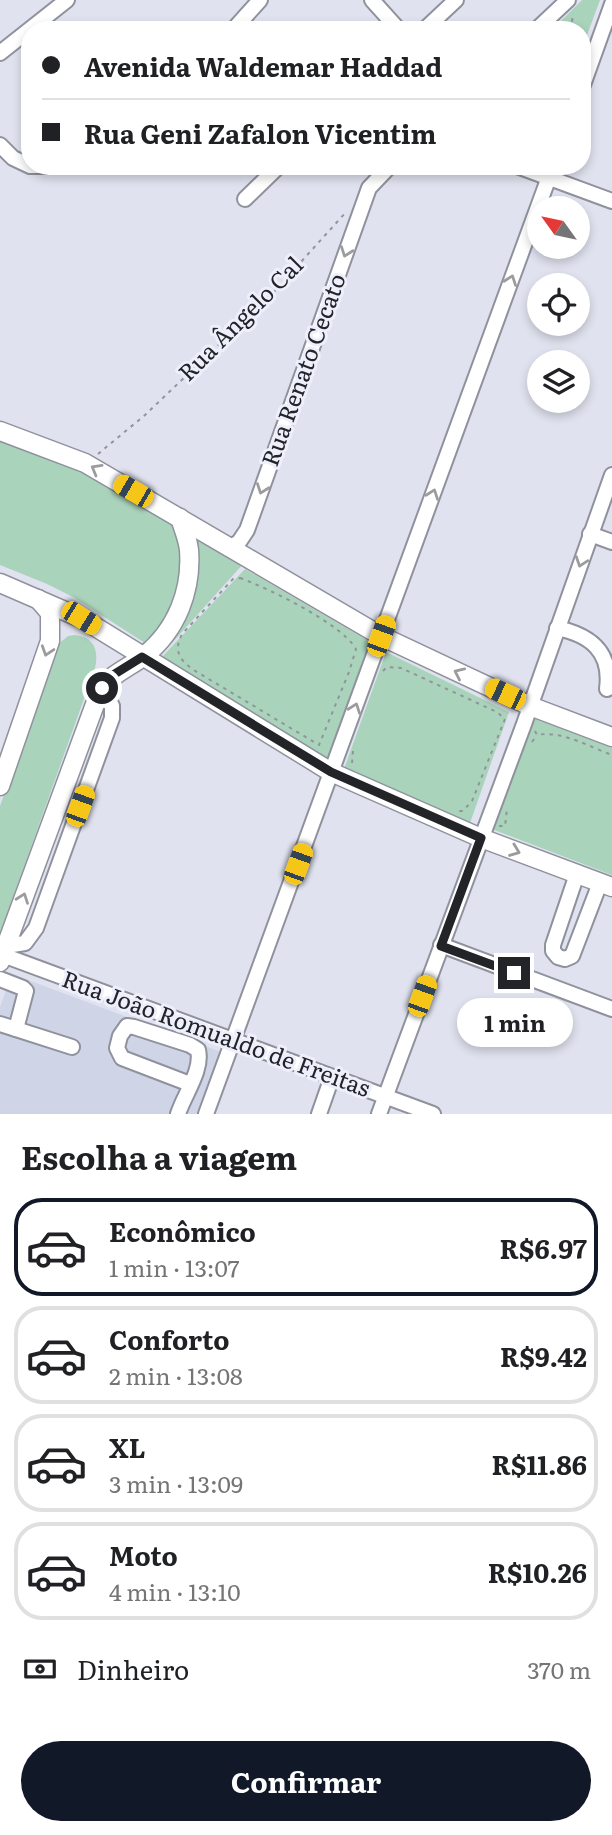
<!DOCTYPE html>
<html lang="pt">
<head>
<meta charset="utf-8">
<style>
	body { margin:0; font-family:Literata,serif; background:#f6f6f6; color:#202124; height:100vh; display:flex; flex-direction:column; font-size:26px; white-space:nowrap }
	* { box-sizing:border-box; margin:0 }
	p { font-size:23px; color:#757577 }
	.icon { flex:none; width:38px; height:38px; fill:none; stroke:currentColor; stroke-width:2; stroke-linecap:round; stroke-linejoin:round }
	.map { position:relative; height:1114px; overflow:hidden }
	.drawer { display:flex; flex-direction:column; background:#fff; flex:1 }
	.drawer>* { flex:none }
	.banner { position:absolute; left:21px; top:21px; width:570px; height:154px; border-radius:28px; box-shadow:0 4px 10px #0003; display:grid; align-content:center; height:154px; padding:0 21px; background:#fff }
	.needle { width:46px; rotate:303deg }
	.tools { position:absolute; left:527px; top:196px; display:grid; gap:14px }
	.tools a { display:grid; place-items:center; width:63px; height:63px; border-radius:50%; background:#fff; box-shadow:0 4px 10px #0003; font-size:35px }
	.end { position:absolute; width:32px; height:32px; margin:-16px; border:9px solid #232428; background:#fff; box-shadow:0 0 0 4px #fff }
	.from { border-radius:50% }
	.bubble { position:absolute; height:49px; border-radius:24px; background:#fff; box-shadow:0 4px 10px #0003; font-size:23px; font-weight:700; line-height:49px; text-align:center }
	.car { position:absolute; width:21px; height:42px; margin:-21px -10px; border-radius:9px; box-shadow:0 0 5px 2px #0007; background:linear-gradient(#f5c518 24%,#345 0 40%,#f5c518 0 76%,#345 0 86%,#f5c518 0) }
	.banner b { display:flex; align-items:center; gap:24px; height:66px; font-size:26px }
	.banner b+b { border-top:2px solid #e0e0e0 }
	.banner i { width:18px; height:18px; background:#202124 }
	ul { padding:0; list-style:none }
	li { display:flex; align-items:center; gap:21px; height:98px; margin:0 14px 10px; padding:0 7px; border:4px solid #e0e0e0; border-radius:28px }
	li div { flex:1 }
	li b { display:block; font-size:26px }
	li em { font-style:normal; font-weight:700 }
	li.selected { border-color:#111827 }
	li>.icon { width:63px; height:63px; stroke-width:1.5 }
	h2 { padding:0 21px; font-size:32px; line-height:84px }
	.pay { display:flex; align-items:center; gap:18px; height:77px; padding:0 21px; font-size:26px }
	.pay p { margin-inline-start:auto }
	.primary-button { display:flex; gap:14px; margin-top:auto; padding:14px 21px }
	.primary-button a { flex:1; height:80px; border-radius:42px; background:#111827; color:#fff; font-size:28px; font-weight:700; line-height:80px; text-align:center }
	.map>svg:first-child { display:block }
</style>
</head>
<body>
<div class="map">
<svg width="612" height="1114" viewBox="0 0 612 1114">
	<rect width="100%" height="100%" fill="#e0e3ef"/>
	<path fill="#cfd5e7" d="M12,974L221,1052L197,1114H0V1007Z"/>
	<g fill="#aad3bb">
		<path d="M582,0H600L583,46V30H552Z"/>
		<path d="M0,437L88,469L244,563L162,654L75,598L47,584L0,565Z"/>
		<path d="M245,569L372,643L331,764L161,658Z"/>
		<path d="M75,635C94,637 99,650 95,668L0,934V806L57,645L68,636Z"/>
		<path d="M386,652L509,712L470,823L387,791L344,769Z"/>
		<path d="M533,718L612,748V875L489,828Z"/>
	</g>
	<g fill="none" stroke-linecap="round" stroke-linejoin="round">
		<defs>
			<g id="minor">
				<path d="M372,0L399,30"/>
				<path d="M233,30L260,0"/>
				<path d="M424,30L456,0"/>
				<path d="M536,30L568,0"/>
				<path d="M0,53L67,0"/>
				<path d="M583,85L612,4"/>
				<path d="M0,145L13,158L30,166"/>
				<path d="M31,166H47"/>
				<path d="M517,166L612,201"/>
				<path d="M245,199L279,166"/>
				<path d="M590,534L612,542"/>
				<path d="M231,547L239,542L247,530L369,188L390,166"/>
				<path d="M557,628C590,635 612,651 607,689"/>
				<path d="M577,874L553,945V951L558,957L565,959L572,956L600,883"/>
				<path d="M441,945L612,1009"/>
				<path d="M6,946L25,943L36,928L112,718V706L101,688"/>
				<path d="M0,954L433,1114"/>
				<path d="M0,979L23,988L26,991L16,1029"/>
				<path d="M0,1024L72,1047"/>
				<path d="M178,1114C184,1095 203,1070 198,1050L190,1045L134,1027L127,1026L120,1036L117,1048L122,1058L190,1084"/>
				<path d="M206,1114L553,166"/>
				<path d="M319,1114L332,1077"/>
				<path d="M379,1114L524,724L612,475"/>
			</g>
			<g id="major">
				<path d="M0,431L85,463L381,636L530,706L612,737"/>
				<path d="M0,583L81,618L331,772L481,838L612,887"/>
				<path d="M0,786L50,641V613L38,599"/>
				<path d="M0,962L101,688C113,673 130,667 144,656C177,630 192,590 189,550C188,539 183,528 180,518"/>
			</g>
		</defs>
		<use href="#minor" stroke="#8f929d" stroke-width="18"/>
		<use href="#major" stroke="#8f929d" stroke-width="21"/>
		<g stroke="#92949c" stroke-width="2" stroke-dasharray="3.5 5" stroke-linecap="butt">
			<path d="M571,30L573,13"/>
			<path d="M98,454L145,415L272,294L347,211"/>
			<path d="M240,578C268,588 342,624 356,649L349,672L319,745L192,669C178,658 174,650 182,634L233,579Z"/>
			<path d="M383,671L387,667L401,668L497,712L505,719L472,801L463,811H458"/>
			<path d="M535,731L537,735C561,730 590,747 612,755"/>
			<path d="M532,742L537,735"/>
			<path d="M352,763L353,751"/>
			<path d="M499,826H505L507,809"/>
		</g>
		<use href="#minor" stroke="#fff" stroke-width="14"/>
		<use href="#major" stroke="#fff" stroke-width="18"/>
	</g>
	<defs><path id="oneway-chevron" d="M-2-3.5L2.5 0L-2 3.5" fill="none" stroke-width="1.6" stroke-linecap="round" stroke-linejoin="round" transform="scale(1.75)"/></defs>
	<g stroke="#9c9c9e">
		<use href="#oneway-chevron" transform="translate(346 252) rotate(110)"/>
		<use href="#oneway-chevron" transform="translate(511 280) rotate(-70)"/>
		<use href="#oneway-chevron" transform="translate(96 469) rotate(-150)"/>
		<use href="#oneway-chevron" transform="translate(262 489) rotate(110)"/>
		<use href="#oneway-chevron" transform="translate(433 494) rotate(-70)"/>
		<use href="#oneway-chevron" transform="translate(581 562) rotate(109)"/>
		<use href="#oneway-chevron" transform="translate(47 651) rotate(108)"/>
		<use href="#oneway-chevron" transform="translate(459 673) rotate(-155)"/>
		<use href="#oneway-chevron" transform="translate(355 708) rotate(-70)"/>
		<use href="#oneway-chevron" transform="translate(515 851) rotate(21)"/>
		<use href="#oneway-chevron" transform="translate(23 898) rotate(-70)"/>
	</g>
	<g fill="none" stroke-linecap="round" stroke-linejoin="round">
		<path stroke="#232428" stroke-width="9" d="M102,688L113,675L142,657L331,772L481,838L441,946L514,973"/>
	</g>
	<g text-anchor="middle" stroke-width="6" stroke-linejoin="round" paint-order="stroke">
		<g font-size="23" fill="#232428" stroke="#edf0fc">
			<text transform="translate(241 319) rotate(-45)" y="8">Rua Ângelo Cal</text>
			<text transform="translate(304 370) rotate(-70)" y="8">Rua Renato Cecato</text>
			<text transform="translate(216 1034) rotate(20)" y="8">Rua João Romualdo de Freitas</text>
		</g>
	</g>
</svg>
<div class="tools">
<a><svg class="needle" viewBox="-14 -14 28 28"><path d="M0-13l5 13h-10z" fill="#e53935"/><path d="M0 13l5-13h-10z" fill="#757577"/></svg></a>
<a><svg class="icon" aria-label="locate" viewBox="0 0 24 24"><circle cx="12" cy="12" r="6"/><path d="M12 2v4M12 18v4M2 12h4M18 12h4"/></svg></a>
<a><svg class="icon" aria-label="layers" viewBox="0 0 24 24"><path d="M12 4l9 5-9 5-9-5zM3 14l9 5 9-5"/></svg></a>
</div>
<i class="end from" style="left:102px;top:688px"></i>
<i class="end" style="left:514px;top:973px"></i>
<div class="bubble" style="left:457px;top:998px;width:116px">1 min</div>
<i class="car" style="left:133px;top:491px;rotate:300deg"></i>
<i class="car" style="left:81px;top:618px;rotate:122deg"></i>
<i class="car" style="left:381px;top:636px;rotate:20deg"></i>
<i class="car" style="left:505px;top:694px;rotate:295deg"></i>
<i class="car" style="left:80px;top:806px;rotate:20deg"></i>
<i class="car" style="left:298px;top:864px;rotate:20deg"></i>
<i class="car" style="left:422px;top:996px;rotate:20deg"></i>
<div class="banner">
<b><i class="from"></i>Avenida Waldemar Haddad</b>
<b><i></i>Rua Geni Zafalon Vicentim</b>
</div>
</div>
<section class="drawer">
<h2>Escolha a viagem</h2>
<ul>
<li class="selected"><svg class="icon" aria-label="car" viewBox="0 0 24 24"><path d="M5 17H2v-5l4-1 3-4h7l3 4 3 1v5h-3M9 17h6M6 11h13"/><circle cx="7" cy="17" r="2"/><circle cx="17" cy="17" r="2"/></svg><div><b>Econômico</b><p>1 min · 13:07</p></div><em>R$6.97</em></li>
<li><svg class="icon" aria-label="car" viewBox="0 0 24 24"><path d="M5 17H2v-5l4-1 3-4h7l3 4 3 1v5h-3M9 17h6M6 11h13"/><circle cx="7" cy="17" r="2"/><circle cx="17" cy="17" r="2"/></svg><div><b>Conforto</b><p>2 min · 13:08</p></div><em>R$9.42</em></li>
<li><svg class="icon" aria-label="car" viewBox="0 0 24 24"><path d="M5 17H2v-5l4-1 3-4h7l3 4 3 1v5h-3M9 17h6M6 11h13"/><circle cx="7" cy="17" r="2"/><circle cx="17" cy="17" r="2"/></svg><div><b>XL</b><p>3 min · 13:09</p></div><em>R$11.86</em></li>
<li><svg class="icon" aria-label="car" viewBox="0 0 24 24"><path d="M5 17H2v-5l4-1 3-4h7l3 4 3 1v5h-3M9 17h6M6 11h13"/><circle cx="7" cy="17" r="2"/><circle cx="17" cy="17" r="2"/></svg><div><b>Moto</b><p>4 min · 13:10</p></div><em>R$10.26</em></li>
</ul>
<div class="pay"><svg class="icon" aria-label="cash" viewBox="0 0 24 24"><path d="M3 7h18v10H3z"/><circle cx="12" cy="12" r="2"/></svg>Dinheiro<p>370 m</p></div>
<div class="primary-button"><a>Confirmar</a></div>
</section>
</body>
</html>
